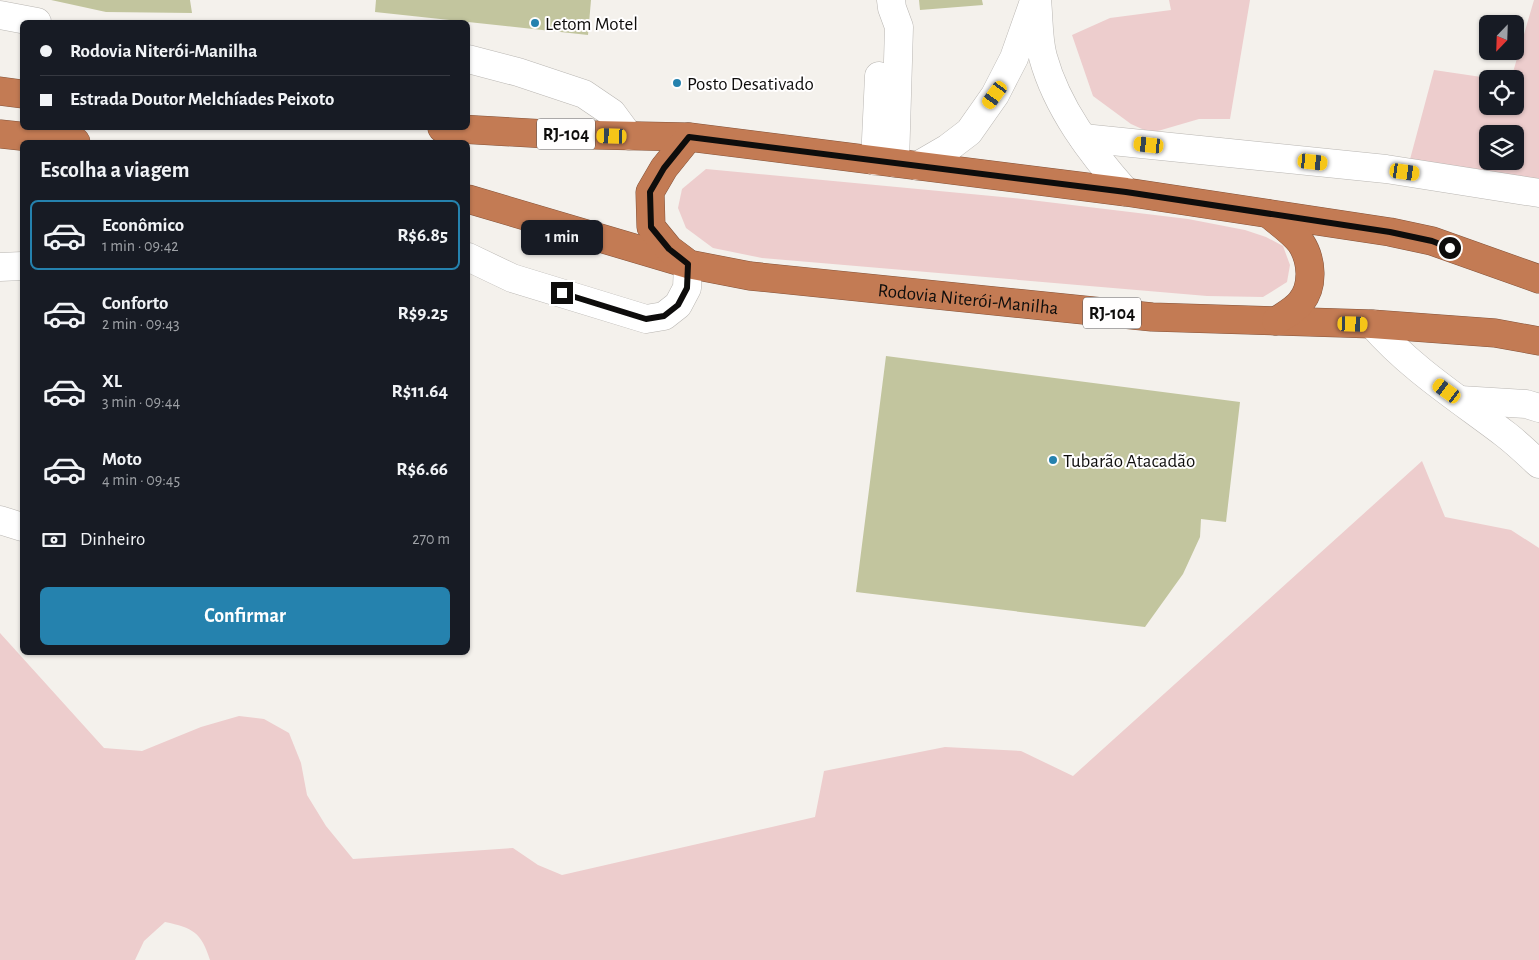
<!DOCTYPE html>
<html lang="pt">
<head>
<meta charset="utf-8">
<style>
	body { margin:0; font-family:"Alegreya Sans",sans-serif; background:#242831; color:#f1f3f6; height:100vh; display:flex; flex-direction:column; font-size:19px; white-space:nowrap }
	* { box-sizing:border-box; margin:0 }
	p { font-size:16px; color:#9ea1a6 }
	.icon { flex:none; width:28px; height:28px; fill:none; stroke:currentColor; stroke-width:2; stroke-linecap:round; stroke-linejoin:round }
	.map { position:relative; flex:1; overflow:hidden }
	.details { position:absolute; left:20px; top:140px; width:450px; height:515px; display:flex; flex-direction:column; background:#171b24; border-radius:8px; box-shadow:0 1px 4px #0004 }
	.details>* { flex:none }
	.banner { position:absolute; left:20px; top:20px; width:450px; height:110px; border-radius:8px; box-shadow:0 1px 4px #0004; display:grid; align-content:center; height:110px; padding:0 20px; background:#171b24 }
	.needle { width:32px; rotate:203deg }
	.buttons { position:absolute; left:1479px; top:15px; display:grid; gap:10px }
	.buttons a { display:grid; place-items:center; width:45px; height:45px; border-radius:8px; background:#171b24; box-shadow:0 1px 4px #0004; font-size:25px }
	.end { position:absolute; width:22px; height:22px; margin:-11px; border:6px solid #0e0d0c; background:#fff; box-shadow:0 0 0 2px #fff }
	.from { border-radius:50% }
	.bubble { position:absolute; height:35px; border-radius:8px; background:#171b24; box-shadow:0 1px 4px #0004; font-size:16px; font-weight:700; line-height:35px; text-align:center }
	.car { position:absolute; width:15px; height:30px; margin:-15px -8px; border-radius:6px; box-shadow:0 0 4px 1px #0007; background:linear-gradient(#f5c518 24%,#345 0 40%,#f5c518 0 76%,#345 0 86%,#f5c518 0) }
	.banner b { display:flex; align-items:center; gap:18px; height:48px; font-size:19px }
	.banner b+b { border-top:1px solid #363941 }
	.banner i { width:12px; height:12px; background:#f1f3f6 }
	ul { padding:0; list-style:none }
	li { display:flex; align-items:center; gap:15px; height:70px; margin:0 10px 8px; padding:0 10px; border:2px solid transparent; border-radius:8px }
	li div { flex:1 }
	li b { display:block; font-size:19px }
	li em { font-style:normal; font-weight:700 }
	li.active { border-color:#2582ae }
	li>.icon { width:45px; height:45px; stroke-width:1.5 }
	h2 { padding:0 20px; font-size:22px; line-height:60px }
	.pay { display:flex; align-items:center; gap:12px; height:55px; padding:0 20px; font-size:19px }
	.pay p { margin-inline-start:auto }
	.button { display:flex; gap:10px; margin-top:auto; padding:10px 20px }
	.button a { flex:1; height:58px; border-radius:8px; background:#2582ae; color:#fff; font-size:20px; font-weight:700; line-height:58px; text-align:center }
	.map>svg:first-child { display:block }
</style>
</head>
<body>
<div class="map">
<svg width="1539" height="960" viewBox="0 0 1539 960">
	<rect width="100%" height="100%" fill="#f4f1ec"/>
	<g fill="#edcdcd" fill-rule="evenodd">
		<path d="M1169,0H1250L1230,119H1199L1151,133L1131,124L1093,96L1072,35L1110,18L1171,10Z"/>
		<path d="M1534,0H1539V182L1409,163L1434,70L1495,79H1488V106H1515V79H1511ZM1488,134H1515V161H1488Z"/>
		<path d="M706,169L1013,198L1188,219L1245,230L1266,237L1283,246L1290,265L1287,282L1263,297L1207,296L762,258L713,248L686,228L678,208L682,189Z"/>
		<path d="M1422,461L1445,517L1511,530L1539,548V960H210C201,932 193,928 165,922L144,941L135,960H0V633L104,748L142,751L201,727L239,716L264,719L289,733L301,763L307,795L326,826L353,859L513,848L538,865L562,875L815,817L824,771L945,747L1021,751L1073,776Z"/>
	</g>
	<g fill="#c2c59e">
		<path d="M51,0H190L192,13L106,12Z"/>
		<path d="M376,0H591L588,35L375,12Z"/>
		<path d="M919,0H982L983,5L920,10Z"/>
		<path d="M886,356L1240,402L1226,522L1201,519L1200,537L1183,574L1145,627L856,592Z"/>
	</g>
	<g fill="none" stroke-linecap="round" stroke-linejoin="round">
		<defs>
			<g id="minor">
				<path d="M891,0L892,8L899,27L895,163"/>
				<path d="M1037,0C1039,18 1038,39 1043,57C1057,108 1091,153 1126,192"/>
				<path d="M0,15L37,22"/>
				<path d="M468,59L518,72L584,94L612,113L629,136"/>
				<path d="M1083,138L1386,169L1539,193"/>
				<path d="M875,161L879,76"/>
				<path d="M917,166L948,148L969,132L995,95L1014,58L1033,4"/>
				<path d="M468,257L512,278L646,319L664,316L678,305L687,288L688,264"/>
				<path d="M0,267L22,266"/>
				<path d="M1372,324C1410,368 1459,399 1505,434C1517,443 1528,454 1539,464"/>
				<path d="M1460,400L1526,404L1539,408"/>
				<path d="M0,520L22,527"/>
			</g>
			<g id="highway">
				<path d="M0,91L22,94"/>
				<path d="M442,128L547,134L689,137L1126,192L1390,232L1432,241L1539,279"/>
				<path d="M0,134L76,142"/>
				<path id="s1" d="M468,199L688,264L750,276L1152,317L1372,324L1495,333L1539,341"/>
				<path d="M1269,214C1279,223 1293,232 1301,243C1312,260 1314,286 1301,302C1295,310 1285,315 1276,321"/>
				<path d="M685,261L669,249L651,227L650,192L664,168L689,137"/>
			</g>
		</defs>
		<use href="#minor" stroke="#b9b6b2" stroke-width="29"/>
		<use href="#highway" stroke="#84543b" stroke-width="29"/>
		<use href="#minor" stroke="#fff" stroke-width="28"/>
		<use href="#highway" stroke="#c37b54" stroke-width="28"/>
	</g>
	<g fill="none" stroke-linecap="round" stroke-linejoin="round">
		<path stroke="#0e0d0c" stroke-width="6" d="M562,293L646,319L664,316L678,305L687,288L688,264L669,249L651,227L650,192L664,168L689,137L1126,192L1390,232L1432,241L1450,248"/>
	</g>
	<g fill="#2582ae" stroke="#fffefe" stroke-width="2">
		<circle cx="535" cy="23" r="5"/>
		<circle cx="677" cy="83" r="5"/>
		<circle cx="1053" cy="460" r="5"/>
	</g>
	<g text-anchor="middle" stroke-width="4" stroke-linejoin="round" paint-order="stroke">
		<g fill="#fffefe" stroke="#565555" stroke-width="1">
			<rect x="537" y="118.5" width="58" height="31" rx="4"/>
			<rect x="1083" y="297.5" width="58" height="31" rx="4"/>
		</g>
		<g font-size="18" font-weight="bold" fill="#0e0d0c">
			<text x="566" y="140">RJ-104</text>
			<text x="1112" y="319">RJ-104</text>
		</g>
		<g font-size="19" fill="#0e0d0c" stroke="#fffefe" text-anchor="start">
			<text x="545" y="30">Letom Motel</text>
			<text x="687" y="90">Posto Desativado</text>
			<text x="1063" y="467">Tubarão Atacadão</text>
		</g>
		<g font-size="19" fill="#0e0d0c" stroke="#fffefe">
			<text dy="7" stroke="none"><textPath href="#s1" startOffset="512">Rodovia Niterói-Manilha</textPath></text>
		</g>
	</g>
</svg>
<div class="buttons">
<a><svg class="needle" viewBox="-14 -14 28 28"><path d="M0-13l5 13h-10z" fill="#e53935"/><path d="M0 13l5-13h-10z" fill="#9ea1a6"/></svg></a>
<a><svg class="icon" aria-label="locate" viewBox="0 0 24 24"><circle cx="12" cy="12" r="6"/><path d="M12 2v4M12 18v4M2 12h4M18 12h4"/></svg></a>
<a><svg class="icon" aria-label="layers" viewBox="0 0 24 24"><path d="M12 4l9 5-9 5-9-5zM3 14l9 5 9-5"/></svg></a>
</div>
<i class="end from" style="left:1450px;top:248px"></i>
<i class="end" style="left:562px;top:293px"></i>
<div class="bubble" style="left:521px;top:220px;width:82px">1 min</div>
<i class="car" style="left:995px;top:95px;rotate:216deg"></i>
<i class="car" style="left:612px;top:136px;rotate:272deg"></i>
<i class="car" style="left:1149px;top:145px;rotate:276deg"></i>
<i class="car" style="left:1313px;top:162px;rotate:96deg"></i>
<i class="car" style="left:1405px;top:172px;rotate:98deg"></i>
<i class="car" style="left:1353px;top:324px;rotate:92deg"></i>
<i class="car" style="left:1447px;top:391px;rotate:306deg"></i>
<div class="banner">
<b><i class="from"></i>Rodovia Niterói-Manilha</b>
<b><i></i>Estrada Doutor Melchíades Peixoto</b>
</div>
<section class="details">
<h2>Escolha a viagem</h2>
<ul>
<li class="active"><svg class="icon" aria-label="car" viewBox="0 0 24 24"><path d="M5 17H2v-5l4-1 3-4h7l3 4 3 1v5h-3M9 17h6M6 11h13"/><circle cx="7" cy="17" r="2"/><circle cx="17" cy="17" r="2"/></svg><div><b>Econômico</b><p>1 min · 09:42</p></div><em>R$6.85</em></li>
<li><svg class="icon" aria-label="car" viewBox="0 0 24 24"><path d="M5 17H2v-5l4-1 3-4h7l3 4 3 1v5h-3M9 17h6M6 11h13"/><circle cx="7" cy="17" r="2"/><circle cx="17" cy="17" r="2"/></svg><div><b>Conforto</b><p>2 min · 09:43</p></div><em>R$9.25</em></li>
<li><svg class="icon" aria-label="car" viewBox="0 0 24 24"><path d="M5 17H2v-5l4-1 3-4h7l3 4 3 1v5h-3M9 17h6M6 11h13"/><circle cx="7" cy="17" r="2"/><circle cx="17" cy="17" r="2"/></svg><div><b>XL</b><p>3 min · 09:44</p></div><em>R$11.64</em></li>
<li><svg class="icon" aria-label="car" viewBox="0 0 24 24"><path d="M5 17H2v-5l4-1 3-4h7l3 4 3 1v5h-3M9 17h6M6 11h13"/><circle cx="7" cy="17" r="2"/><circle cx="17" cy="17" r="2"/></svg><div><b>Moto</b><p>4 min · 09:45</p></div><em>R$6.66</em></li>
</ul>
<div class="pay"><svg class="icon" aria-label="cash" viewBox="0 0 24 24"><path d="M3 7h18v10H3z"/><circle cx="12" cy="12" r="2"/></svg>Dinheiro<p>270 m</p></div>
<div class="button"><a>Confirmar</a></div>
</section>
</div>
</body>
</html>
